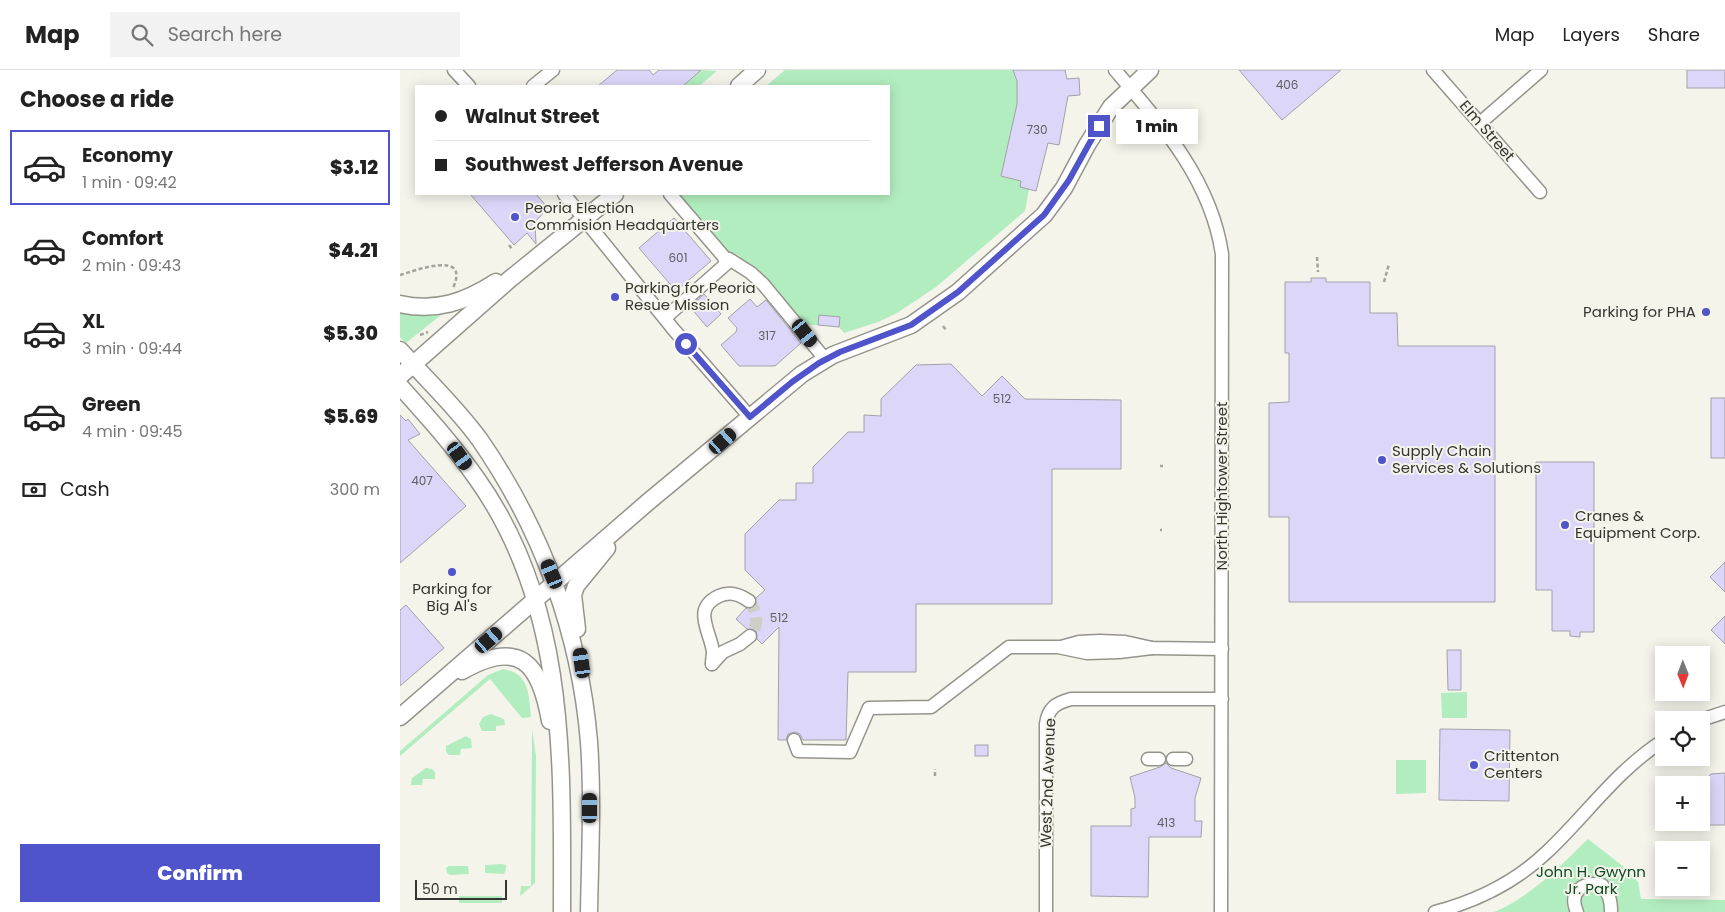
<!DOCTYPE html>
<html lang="en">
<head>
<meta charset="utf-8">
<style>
	body { margin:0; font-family:Poppins,sans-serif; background:#f2f2f2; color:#222; height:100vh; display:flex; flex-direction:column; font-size:19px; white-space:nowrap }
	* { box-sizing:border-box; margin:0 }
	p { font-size:16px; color:#767676 }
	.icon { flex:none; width:28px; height:28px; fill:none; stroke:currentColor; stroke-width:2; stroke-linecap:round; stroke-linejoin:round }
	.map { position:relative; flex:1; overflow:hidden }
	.sheet { display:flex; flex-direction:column; background:#fff; width:400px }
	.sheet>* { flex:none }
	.hud { position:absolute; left:15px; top:15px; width:475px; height:110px; border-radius:0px; box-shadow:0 2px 12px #0003; display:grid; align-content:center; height:110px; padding:0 20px; background:#fff }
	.needle { width:32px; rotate:179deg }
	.buttons { position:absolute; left:1255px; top:576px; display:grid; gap:10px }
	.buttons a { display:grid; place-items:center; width:55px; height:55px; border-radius:0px; background:#fff; box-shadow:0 2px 12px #0003; font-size:25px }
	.scale { position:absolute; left:15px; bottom:12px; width:92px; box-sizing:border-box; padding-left:5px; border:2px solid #353531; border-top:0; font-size:14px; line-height:18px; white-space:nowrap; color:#353531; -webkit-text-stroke:4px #f5f4eb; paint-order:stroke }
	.end { position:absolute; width:22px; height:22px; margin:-11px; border:6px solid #4f54ca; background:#fff; box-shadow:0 0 0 2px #fff }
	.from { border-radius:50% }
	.bubble { position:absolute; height:35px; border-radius:0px; background:#fff; box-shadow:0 2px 12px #0003; font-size:16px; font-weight:800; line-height:35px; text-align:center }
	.car { position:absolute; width:15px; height:30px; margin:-15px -8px; border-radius:6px; box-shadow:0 0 4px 1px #0007; background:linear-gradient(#222 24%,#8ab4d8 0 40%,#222 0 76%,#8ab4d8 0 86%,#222 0) }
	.hud b { display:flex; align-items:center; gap:18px; height:48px; font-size:19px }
	.hud b+b { border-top:1px solid #e0e0e0 }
	.hud i { width:12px; height:12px; background:#222 }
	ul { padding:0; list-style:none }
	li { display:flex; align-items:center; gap:15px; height:75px; margin:0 10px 8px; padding:0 10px; border:2px solid transparent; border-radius:0px }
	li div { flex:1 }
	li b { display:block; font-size:19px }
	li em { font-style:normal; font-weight:800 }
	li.on { border-color:#4f54ca }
	li>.icon { width:45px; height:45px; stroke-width:1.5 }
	h2 { padding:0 20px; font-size:22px; line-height:60px }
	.pay { display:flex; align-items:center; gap:12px; height:55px; padding:0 20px; font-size:19px }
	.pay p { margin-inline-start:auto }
	.primary-button { display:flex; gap:10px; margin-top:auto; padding:10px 20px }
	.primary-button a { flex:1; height:58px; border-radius:0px; background:#4f54ca; color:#fff; font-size:20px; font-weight:800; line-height:58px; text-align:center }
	header { display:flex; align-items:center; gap:30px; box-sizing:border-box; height:70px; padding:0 25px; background:#fff; border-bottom:1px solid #e0e0e0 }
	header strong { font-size:24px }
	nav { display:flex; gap:28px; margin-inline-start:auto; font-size:18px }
	.search { width:350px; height:45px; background:#f2f2f2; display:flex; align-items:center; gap:12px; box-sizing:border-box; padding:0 18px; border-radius:0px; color:#767676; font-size:19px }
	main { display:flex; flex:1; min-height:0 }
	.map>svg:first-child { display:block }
</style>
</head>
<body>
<header>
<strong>Map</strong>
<div class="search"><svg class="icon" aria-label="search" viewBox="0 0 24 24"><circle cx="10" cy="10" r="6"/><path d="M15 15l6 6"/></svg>Search here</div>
<nav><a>Map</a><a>Layers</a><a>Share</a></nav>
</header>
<main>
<section class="sheet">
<h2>Choose a ride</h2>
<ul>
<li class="on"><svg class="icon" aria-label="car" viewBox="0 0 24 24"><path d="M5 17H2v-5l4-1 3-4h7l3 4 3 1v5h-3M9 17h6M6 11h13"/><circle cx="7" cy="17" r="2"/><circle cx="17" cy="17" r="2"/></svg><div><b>Economy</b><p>1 min · 09:42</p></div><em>$3.12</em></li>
<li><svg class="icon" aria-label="car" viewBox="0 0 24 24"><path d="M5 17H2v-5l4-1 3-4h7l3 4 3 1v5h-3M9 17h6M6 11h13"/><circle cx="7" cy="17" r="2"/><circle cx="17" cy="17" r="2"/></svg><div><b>Comfort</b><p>2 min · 09:43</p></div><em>$4.21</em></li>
<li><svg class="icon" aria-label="car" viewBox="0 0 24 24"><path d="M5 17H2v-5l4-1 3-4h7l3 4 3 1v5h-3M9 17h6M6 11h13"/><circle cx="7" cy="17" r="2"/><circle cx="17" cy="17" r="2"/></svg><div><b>XL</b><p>3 min · 09:44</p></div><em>$5.30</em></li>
<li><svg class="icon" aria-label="car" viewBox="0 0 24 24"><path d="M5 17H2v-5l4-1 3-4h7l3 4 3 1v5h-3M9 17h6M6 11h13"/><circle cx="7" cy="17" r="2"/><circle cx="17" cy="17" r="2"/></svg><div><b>Green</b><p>4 min · 09:45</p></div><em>$5.69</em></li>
</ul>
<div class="pay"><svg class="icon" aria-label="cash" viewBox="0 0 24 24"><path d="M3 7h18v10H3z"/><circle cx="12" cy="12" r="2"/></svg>Cash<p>300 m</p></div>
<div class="primary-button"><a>Confirm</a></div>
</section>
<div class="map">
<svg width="1325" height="842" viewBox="0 0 1325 842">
	<rect width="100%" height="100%" fill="#f5f4eb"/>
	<g fill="#b2edbf">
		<path d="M301,0L317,1L299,16H283Z"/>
		<path d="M385,0H665L668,26L659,75L648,73L636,121L629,119L625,141L536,217L497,243L478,252L444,263L439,257L402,254L339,189L340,187L336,184L334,186L323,179L275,124H489V16H366Z"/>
		<path d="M0,242L12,245H41L6,273L0,267Z"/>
		<path d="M103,599C129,603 129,624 131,647L122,648L90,609L0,686V681L88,605Z"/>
		<path d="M1067,622V648H1042L1041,623Z"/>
		<path d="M91,644L104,649L105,655L96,656V661H82L79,654L83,647Z"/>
		<path d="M132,659L136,686L135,813L120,826L121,816H131Z"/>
		<path d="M66,666L71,669L72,678L61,679L60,685H49L46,682V676Z"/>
		<path d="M996,690H1026V723L996,724Z"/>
		<path d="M26,698L32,699L35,702V709H23L22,715H11L12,708Z"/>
		<path d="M1188,769L1224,797L1238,812L1241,829L1325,830V842H1094C1132,826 1159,797 1188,769Z"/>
		<path d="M102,794L106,795V799L104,804L85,803V795Z"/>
		<path d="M49,796H68L69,804L50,805L47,803L46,798Z"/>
		<rect x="59" y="826" width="43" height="7"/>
	</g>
	<g fill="#dcd7f9" stroke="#a2a1a9">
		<path d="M217,0H249L253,5L259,0H301L283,16H198Z"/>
		<path d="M613,0H665L667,9L679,8L680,25L668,26L659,75L648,73L636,121L620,117L621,111L601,106L617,34V11Z"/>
		<path d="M839,0H941L882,50Z"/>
		<rect x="1287" y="0" width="38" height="18"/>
		<path d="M70,124H136L148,138L135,152L136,174L127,163L114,175Z"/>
		<path d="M274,148L311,191L276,221L239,178Z"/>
		<path d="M911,208H926V212H970V243H997L998,276H1095V532H889V447H869V333L889,332V283H885V212H911Z"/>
		<path d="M304,224L321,244L307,257L290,237Z"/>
		<path d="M350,229L357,237L366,230L401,273L375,296H339L321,275L336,262L337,258L328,248Z"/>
		<path d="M419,245L440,247L439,257L418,255Z"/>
		<path d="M551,294L582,326L602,306L625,329L721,330V399H652V534H516V602H448L446,670H403L400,664L395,662L388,664L386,670H378L379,557L362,574L357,569L356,561L347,559L336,549L346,538L355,536L356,528L365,520L345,500V464L379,430H396V413H413V397L448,362H464V345L481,346V329L516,295Z"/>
		<rect x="1311" y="328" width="14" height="60"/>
		<path d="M0,345L6,351L8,349L20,364L8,370L66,436L0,493Z"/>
		<path d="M1136,392H1194V562H1180V567L1170,566V561H1152V520H1136Z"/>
		<path d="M1325,492V522L1310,507Z"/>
		<path d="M6,535L44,578L0,616V540Z"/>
		<path d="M1325,546V574L1311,560Z"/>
		<path d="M1047,580H1061V620H1048Z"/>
		<path d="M1040,659L1110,660L1109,731L1039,730Z"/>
		<rect x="575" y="675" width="13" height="11"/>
		<path d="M766,693L771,698L801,708L795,728V751H802L801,767H749L748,827L691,826V756H731V739L735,738V728L730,707L760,697Z"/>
		<path d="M1325,703V755H1305V729L1310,723L1306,719L1308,707L1311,704Z"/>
	</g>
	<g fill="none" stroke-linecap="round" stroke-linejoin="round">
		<path stroke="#cfcec6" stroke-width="12" stroke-dasharray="12 6" stroke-linecap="butt" d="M349,531C357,542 360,554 350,566"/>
		<defs>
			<g id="minor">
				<path d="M54,0L69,16"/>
				<path d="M715,0C762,55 811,110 822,184L821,842"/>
				<path d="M1033,0L1140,122"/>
				<path d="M133,16L153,0"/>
				<path d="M1080,53L1141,0"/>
				<path d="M164,124L274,260L350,347"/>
				<path d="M326,190L329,189L351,203L363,214L425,289"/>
				<path d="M265,248L326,194L324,187L270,124"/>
				<path d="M661,577L679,572L700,571L725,572L752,578L822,579"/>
				<path d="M312,594C312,590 313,585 313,582C311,562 291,539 319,526C330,521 339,524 349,531"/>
				<path d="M312,594L323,582L340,574L350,566"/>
				<path d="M1301,650L1325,642"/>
				<path d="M394,670L398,681L450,682L469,638L531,637L609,577H658L687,583L719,582L752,578"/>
				<path d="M748,689H759"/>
				<path d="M773,689H786"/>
				<path d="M646,842V654C648,638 656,633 671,629H822"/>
				<path d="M1035,842C1077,831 1117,811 1148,781C1187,744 1218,699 1264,670"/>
				<path d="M1177,842C1168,822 1183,811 1202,815C1209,824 1211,830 1211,842"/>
			</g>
			<g id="major">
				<path d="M339,16L357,0"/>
				<path d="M0,234C36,242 65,232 96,212"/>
				<path d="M0,280C27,310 57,338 80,370C142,460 180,563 189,672C193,728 190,786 189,842"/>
				<path d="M0,306L110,209L215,124"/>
				<path d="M0,316C27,346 54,376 77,409C168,537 162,692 162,842"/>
				<path d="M177,559L173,525L176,516L207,478"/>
				<path d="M62,601C120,568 140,593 150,651"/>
				<path d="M0,647L248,432L402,304L433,285L511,255L558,222L644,145L664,118L687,75L711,37L750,0"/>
			</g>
		</defs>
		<use href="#minor" stroke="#95948c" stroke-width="15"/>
		<use href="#major" stroke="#95948c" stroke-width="19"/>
		<g stroke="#a4a49d" stroke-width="2.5" stroke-dasharray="4 2.5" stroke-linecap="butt">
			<path d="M736,71L739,69"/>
			<path d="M109,175L112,179"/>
			<path d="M917,187L918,202"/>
			<path d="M0,205C14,201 71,179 53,218"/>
			<path d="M984,212L989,194"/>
			<path d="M543,256L546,260"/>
			<path d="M20,265L28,262"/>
			<path d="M760,396H763"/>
			<path d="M760,460H762"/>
			<path d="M535,706V699"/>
		</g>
		<use href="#minor" stroke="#fff" stroke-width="12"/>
		<use href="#major" stroke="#fff" stroke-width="16"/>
	</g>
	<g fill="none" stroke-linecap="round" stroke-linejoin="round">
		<path stroke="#4f54ca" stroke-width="6" d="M286,274L350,347L392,312L419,293L440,282L511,255L558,222L644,145L669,110L699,56"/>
	</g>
	<g fill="#4f54ca" stroke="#f5f4eb" stroke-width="2">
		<circle cx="115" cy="147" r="5"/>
		<circle cx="215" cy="227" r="5"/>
		<circle cx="1306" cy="242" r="5"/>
		<circle cx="982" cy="390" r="5"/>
		<circle cx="1165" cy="455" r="5"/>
		<circle cx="52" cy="502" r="5"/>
		<circle cx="1074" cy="695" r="5"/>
	</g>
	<g text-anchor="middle" stroke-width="4" stroke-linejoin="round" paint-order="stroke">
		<g font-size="12" fill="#5f5e63">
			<text x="887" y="19">406</text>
			<text x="637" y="64">730</text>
			<text x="278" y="192">601</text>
			<text x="367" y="270">317</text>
			<text x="602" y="333">512</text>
			<text x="22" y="415">407</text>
			<text x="379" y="552">512</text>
			<text x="766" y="757">413</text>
		</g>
		<g font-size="15" fill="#353531" stroke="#f5f4eb">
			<text transform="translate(1087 61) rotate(49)" y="5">Elm Street</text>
			<text transform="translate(822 416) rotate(-90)" y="5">North Hightower Street</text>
			<text transform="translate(648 713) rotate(-88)" y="5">West 2nd Avenue</text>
		</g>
		<g font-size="15" fill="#353531" stroke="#f5f4eb" text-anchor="start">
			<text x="125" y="143">Peoria Election<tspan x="125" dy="17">Commision Headquarters</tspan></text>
			<text x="225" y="223">Parking for Peoria<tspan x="225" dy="17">Resue Mission</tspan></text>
			<text x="1296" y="247" text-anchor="end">Parking for PHA</text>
			<text x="992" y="386">Supply Chain<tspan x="992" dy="17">Services &amp; Solutions</tspan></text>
			<text x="1175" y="451">Cranes &amp;<tspan x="1175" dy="17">Equipment Corp.</tspan></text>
			<text x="52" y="524" text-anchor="middle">Parking for<tspan x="52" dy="17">Big Al's</tspan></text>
			<text x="1084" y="691">Crittenton<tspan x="1084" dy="17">Centers</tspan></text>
		</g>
		<g font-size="15" fill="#0c4a24" stroke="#f5f4eb">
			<text x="1191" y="807">John H. Gwynn<tspan x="1191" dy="17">Jr. Park</tspan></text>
		</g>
	</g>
</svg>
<div class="buttons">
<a><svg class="needle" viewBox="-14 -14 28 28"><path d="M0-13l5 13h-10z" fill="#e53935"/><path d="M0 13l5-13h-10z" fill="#767676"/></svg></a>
<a><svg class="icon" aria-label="locate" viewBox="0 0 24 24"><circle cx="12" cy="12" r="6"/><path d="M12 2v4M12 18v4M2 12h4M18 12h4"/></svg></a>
<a>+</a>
<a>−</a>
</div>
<div class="scale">50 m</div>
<i class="end from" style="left:286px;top:274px"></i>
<i class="end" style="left:699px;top:56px"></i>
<div class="bubble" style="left:716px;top:39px;width:82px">1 min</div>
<i class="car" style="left:405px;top:263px;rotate:143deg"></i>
<i class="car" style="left:323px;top:371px;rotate:49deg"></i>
<i class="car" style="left:60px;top:386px;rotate:144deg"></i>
<i class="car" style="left:152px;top:504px;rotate:337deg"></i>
<i class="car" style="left:89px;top:570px;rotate:49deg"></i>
<i class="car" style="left:182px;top:593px;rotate:352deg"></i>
<i class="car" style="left:190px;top:738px;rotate:0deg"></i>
<div class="hud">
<b><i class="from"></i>Walnut Street</b>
<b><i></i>Southwest Jefferson Avenue</b>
</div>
</div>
</main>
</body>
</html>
